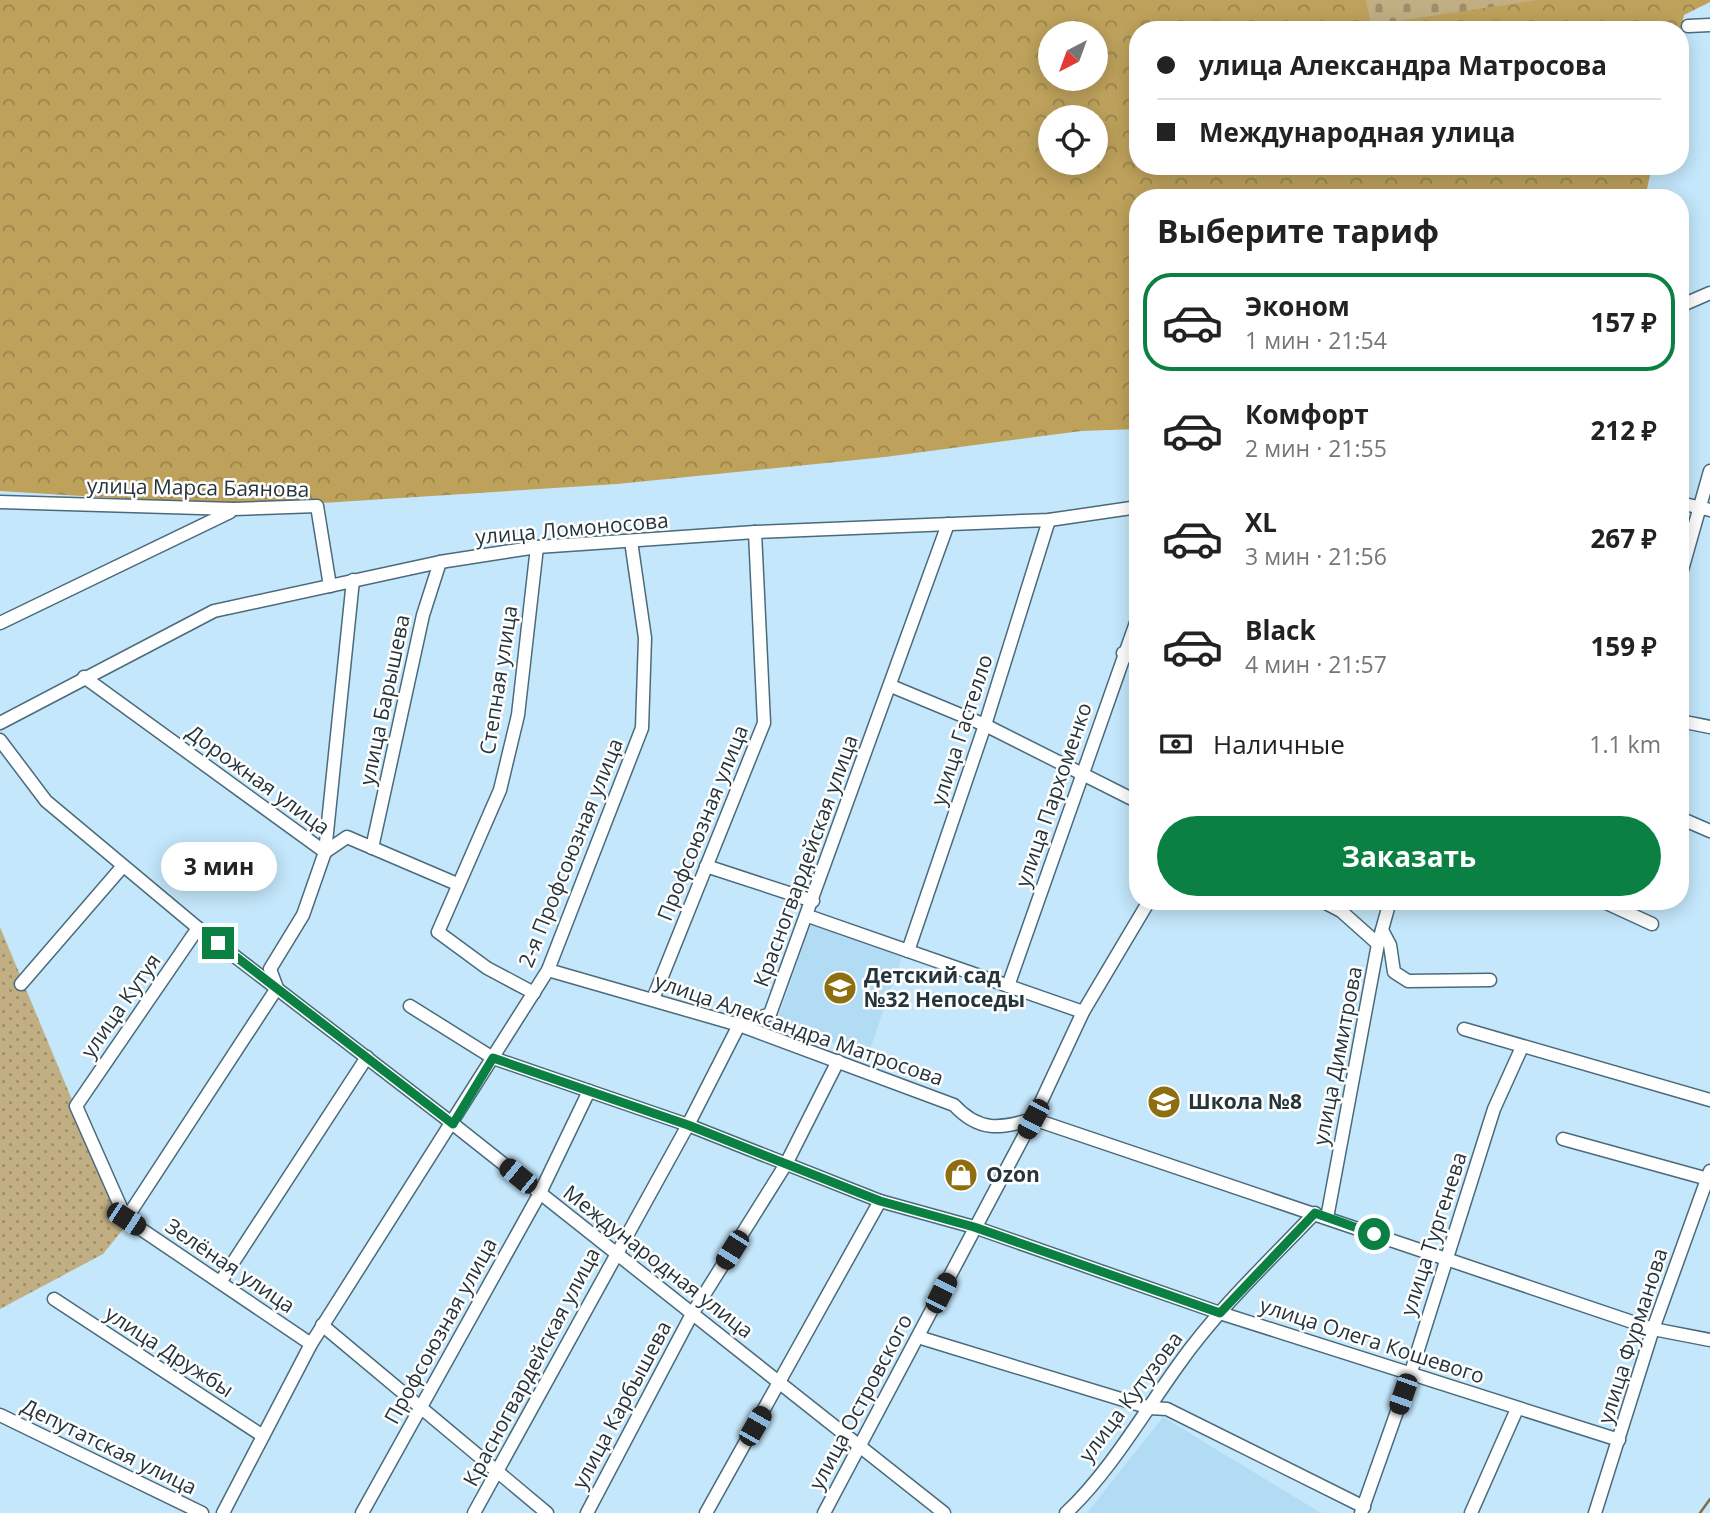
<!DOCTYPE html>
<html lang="ru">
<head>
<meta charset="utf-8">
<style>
	body { margin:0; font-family:"Open Sans",sans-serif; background:#f6f6f6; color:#222; height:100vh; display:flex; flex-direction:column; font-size:26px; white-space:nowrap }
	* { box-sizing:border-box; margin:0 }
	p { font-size:23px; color:#767676 }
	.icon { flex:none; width:38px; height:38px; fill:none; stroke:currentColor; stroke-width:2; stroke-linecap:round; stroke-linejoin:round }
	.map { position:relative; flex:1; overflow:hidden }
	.details { position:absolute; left:1129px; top:189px; width:560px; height:721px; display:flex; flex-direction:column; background:#fff; border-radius:28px; box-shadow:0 4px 18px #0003 }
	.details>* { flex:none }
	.top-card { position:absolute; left:1129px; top:21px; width:560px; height:154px; border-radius:28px; box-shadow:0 4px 18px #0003; display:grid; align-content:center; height:154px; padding:0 28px; background:#fff }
	.needle { width:46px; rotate:221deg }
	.buttons { position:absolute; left:1038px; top:21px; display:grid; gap:14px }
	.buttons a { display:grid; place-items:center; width:70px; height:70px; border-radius:50%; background:#fff; box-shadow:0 4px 18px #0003; font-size:35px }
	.end { position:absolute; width:32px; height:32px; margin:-16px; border:9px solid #0b8043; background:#fff; box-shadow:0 0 0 4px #fff }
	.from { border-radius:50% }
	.bubble { position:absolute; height:49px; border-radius:24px; background:#fff; box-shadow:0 4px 18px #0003; font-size:23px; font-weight:700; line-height:49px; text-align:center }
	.car { position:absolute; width:21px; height:42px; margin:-21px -10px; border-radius:9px; box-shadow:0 0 5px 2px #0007; background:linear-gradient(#222 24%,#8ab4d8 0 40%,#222 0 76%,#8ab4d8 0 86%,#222 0) }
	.top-card b { display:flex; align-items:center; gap:24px; height:66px; font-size:26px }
	.top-card b+b { border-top:2px solid #e0e0e0 }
	.top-card i { width:18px; height:18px; background:#222 }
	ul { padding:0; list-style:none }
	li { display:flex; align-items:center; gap:21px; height:98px; margin:0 14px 10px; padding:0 14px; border:4px solid transparent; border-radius:28px }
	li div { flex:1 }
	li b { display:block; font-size:26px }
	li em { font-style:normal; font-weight:700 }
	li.active { border-color:#0b8043 }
	li>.icon { width:63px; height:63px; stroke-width:1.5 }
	h2 { padding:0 28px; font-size:32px; line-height:84px }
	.pay { display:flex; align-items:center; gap:18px; height:77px; padding:0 28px; font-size:26px }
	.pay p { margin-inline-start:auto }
	.action { display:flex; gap:14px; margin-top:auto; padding:14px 28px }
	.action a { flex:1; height:80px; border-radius:42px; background:#0b8043; color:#fff; font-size:28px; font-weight:700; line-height:80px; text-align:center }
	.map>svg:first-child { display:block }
</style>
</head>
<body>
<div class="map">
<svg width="1710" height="1513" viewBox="0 0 1710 1513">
	<defs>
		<pattern id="forest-crowns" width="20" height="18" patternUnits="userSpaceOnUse" patternTransform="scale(1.75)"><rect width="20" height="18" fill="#bea25c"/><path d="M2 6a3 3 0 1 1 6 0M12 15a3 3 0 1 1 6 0" fill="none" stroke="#9a854d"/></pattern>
		<pattern id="cemetery-stones" width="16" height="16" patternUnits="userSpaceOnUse" patternTransform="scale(1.75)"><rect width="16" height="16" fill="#c1af83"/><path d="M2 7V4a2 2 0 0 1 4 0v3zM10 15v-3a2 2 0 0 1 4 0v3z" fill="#9d8f6c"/></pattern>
		<pattern id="park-dots" width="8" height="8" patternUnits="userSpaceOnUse" patternTransform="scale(1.75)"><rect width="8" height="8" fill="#c1af83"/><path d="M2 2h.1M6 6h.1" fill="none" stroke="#9d8f6c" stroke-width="1.8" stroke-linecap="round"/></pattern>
	</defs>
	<rect width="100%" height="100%" fill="#c4e7fb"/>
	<g fill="#b2dcf4">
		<path d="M812,921L903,954L868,1055L776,1023Z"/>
		<path d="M1163,1417L1321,1513H1087Z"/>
	</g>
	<path fill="url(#forest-crowns)" fill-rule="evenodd" d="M0,0H1710V2L1684,15L1680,33V30H1138V166H1652L1645,198H1138L1137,429L1081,431L885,457L617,484L260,507L0,491ZM1050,33H1096V79H1050ZM1050,117H1096V163H1050Z"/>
	<path fill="url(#cemetery-stones)" d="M1366,0H1538L1371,25Z"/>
	<path fill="url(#park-dots)" d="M0,927L125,1227L103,1254L0,1309Z"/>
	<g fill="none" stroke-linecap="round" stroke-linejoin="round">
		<path stroke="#7f7041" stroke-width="2.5" d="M1700,1513L1710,1499"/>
		<defs>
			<g id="minor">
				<path d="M1688,26L1710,25"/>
				<path d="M1680,306L1710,293"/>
				<path d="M0,502L234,509L317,506L330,586"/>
				<path d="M1680,503L1710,510"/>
				<path d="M1680,577L1710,471"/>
				<path d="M0,623L230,512"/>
				<path d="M1123,653L1138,660"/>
				<path d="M84,677L325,852L347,837L457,884"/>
				<path d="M891,686L985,725L1138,802"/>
				<path d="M1680,721L1710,727"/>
				<path d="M0,723L214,611L440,562L537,547L755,532L1049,520L1138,507"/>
				<path d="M0,740L46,801L198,928L453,1124L944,1513"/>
				<path d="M1680,818L1710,831"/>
				<path d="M372,848L423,615L440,562"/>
				<path d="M706,866L813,901"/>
				<path d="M1322,901L1341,911L1378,944"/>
				<path d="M1602,901L1652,924"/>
				<path d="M808,916L1083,1012"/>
				<path d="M198,928L76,1106L126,1219L311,1344"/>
				<path d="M1382,930L1390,945L1394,972L1408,981L1490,980"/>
				<path d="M908,951L985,725L1049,520"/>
				<path d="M548,970L739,1025L954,1105C979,1132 1000,1129 1033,1119L1653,1329L1710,1340"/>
				<path d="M21,984L123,866"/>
				<path d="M1008,986L1138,617"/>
				<path d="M534,993L487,968L438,932L500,790L518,715L537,547"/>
				<path d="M653,999L764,723L755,532"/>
				<path d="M410,1006L493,1058L688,1125L880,1201L974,1227L1220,1313L1619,1440"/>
				<path d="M1464,1029L1710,1100"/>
				<path d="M1563,1139L1708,1179"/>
				<path d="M1327,1218L1378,944L1390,901"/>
				<path d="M126,1219L277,988L270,969L303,915L325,852L353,580"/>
				<path d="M221,1281L367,1057"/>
				<path d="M54,1299L263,1436"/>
				<path d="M322,1325L547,1513"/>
				<path d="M918,1337L1150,1408L1167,1409L1364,1507"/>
				<path d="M0,1415L202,1513"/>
				<path d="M223,1513L311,1344L548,970L642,728L645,638L631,541"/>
				<path d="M362,1513L540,1193L589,1091"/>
				<path d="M474,1513L688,1125L739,1025L770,1014L948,524"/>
				<path d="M587,1513L692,1314L786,1164L838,1061"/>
				<path d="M706,1513L880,1201"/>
				<path d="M824,1513L1033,1119L1083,1012L1149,901"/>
				<path d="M1066,1513C1109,1473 1145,1411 1179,1364C1218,1309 1268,1262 1315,1213"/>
				<path d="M1361,1513L1411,1372L1494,1109L1522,1047"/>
				<path d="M1471,1513L1517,1409"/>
				<path d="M1595,1513L1653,1329L1710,1171"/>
			</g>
		</defs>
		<use href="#minor" stroke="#4b6a7c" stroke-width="15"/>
		<use href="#minor" stroke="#fff" stroke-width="12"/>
	</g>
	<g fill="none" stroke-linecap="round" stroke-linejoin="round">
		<path stroke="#0b8043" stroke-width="9" d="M218,943L453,1124L493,1058L688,1125L880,1201L974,1227L1220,1313L1315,1213L1374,1234"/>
	</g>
	<defs>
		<symbol id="school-disc" viewBox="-11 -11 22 22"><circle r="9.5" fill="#8d6e11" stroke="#fff"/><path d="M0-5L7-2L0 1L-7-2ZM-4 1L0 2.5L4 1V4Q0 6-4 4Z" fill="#fff"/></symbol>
		<symbol id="shop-disc" viewBox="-11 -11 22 22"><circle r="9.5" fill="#8d6e11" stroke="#fff"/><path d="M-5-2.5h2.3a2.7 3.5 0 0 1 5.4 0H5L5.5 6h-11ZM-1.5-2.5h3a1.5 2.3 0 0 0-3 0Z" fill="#fff"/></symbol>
	</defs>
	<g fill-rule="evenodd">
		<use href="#school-disc" x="821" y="969" width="38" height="38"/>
		<use href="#school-disc" x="1145" y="1083" width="38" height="38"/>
		<use href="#shop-disc" x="942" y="1156" width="38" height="38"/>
	</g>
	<g text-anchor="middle" stroke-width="5" stroke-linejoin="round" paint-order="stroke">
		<g font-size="21" fill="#26343b" stroke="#fff">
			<text transform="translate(198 488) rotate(1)" y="7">улица Марса Баянова</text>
			<text transform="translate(572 529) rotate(-5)" y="7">улица Ломоносова</text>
			<text transform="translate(499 680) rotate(-81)" y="7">Степная улица</text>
			<text transform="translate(385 700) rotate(-78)" y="7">улица Барышева</text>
			<text transform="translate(962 730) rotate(-72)" y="7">улица Гастелло</text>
			<text transform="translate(258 780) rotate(36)" y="7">Дорожная улица</text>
			<text transform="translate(1054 795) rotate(-71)" y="7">улица Пархоменко</text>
			<text transform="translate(703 823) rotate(-68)" y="7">Профсоюзная улица</text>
			<text transform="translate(571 853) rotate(-68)" y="7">2-я Профсоюзная улица</text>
			<text transform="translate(806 861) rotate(-70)" y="7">Красногвардейская улица</text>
			<text transform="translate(121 1006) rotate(-55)" y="7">улица Кутуя</text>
			<text transform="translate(799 1030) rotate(19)" y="7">улица Александра Матросова</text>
			<text transform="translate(1338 1056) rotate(-79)" y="7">улица Димитрова</text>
			<text transform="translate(1434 1234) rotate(-72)" y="7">улица Тургенева</text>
			<text transform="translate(658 1262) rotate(38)" y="7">Международная улица</text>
			<text transform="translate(230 1266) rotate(34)" y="7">Зелёная улица</text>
			<text transform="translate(441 1331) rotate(-61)" y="7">Профсоюзная улица</text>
			<text transform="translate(1633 1336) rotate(-72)" y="7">улица Фурманова</text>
			<text transform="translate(1372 1341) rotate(18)" y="7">улица Олега Кошевого</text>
			<text transform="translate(169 1352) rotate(33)" y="7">улица Дружбы</text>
			<text transform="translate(532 1367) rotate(-62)" y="7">Красногвардейская улица</text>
			<text transform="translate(1131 1397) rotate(-53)" y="7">улица Кутузова</text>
			<text transform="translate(861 1402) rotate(-62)" y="7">улица Островского</text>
			<text transform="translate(622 1405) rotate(-62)" y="7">улица Карбышева</text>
			<text transform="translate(109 1447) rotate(26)" y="7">Депутатская улица</text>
		</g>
		<g font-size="21" font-weight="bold" fill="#26343b" stroke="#fff" text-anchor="start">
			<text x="864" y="983">Детский сад<tspan x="864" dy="24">№32 Непоседы</tspan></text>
			<text x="1188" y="1109">Школа №8</text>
			<text x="986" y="1182">Ozon</text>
		</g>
	</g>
</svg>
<div class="buttons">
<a><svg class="needle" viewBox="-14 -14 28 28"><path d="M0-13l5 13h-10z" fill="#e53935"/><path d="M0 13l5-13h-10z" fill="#767676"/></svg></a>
<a><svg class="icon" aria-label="locate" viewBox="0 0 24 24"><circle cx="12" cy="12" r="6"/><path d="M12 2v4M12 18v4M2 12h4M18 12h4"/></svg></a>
</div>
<i class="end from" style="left:1374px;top:1234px"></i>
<i class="end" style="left:218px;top:943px"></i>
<div class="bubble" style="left:161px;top:842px;width:116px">3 мин</div>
<i class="car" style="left:1033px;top:1119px;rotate:208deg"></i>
<i class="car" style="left:518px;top:1176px;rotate:309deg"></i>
<i class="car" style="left:126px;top:1219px;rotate:123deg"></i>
<i class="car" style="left:732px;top:1250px;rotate:212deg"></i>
<i class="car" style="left:941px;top:1293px;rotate:27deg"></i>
<i class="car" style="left:1403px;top:1394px;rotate:199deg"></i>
<i class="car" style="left:755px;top:1426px;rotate:30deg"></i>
<div class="top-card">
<b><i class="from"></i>улица Александра Матросова</b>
<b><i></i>Международная улица</b>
</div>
<section class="details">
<h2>Выберите тариф</h2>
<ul>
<li class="active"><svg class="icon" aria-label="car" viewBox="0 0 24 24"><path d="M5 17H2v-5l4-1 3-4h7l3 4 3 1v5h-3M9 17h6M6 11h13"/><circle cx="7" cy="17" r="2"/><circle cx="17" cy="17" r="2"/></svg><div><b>Эконом</b><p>1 мин · 21:54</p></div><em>157 ₽</em></li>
<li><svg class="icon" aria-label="car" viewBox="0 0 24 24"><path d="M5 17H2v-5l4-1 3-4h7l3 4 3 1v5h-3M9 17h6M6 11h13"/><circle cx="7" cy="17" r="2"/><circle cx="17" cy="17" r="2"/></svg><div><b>Комфорт</b><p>2 мин · 21:55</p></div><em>212 ₽</em></li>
<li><svg class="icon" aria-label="car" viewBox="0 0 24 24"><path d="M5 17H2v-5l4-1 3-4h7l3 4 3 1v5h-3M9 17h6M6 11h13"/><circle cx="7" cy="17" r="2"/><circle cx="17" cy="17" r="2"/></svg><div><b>XL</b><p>3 мин · 21:56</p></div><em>267 ₽</em></li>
<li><svg class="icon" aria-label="car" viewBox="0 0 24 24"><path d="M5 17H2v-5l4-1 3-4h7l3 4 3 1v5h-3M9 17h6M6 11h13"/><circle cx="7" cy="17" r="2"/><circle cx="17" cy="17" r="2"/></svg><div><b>Black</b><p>4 мин · 21:57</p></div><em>159 ₽</em></li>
</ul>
<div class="pay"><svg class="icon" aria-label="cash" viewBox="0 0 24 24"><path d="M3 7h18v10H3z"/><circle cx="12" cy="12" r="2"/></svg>Наличные<p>1.1 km</p></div>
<div class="action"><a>Заказать</a></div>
</section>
</div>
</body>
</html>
